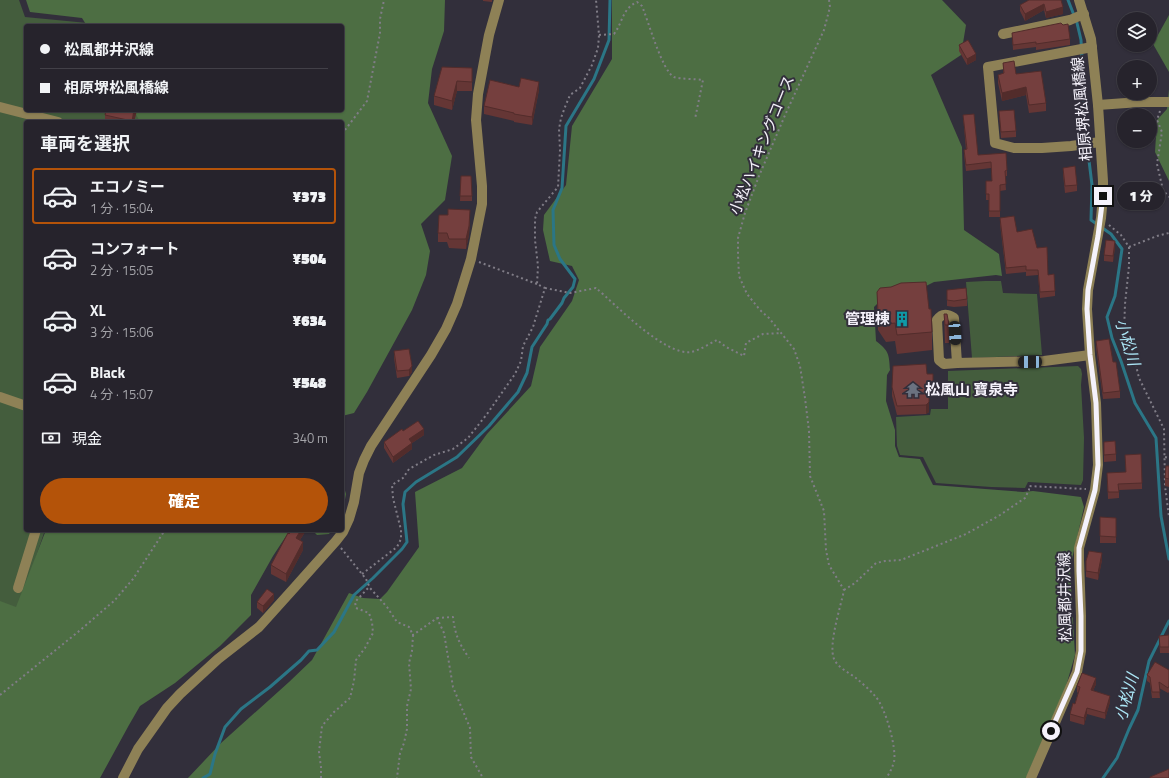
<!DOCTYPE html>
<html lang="ja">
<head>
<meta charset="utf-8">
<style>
	body { margin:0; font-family:"Titillium Web","Noto Sans JP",sans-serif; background:#2e2b34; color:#f1f3f6; height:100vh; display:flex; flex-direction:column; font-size:15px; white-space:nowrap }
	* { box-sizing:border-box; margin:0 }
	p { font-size:13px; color:#a4a4a9 }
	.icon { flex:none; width:22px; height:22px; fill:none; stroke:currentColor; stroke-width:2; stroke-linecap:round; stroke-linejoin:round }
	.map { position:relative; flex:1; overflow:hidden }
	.drawer { position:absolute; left:24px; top:120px; width:320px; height:412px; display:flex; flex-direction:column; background:#26232c; border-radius:4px; box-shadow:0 1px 3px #0004,0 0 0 1px #424048 }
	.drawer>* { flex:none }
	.top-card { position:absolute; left:24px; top:24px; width:320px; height:88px; border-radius:4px; box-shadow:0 1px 3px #0004,0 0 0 1px #424048; display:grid; align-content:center; height:88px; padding:0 16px; background:#26232c }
	.controls { position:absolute; left:1117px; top:12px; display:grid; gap:8px }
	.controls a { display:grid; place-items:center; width:40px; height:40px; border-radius:50%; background:#26232c; box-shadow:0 1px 3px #0004,0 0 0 1px #424048; font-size:20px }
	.end { position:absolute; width:18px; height:18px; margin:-9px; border:5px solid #f5f2fb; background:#111; box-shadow:0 0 0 2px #111 }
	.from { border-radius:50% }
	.bubble { position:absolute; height:28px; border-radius:14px; background:#26232c; box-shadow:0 1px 3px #0004,0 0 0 1px #424048; font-size:13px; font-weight:800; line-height:28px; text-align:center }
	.car { position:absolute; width:12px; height:24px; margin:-12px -6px; border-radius:5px; box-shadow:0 0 3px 1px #0007; background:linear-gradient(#222 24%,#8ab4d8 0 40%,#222 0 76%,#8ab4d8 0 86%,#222 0) }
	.top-card b { display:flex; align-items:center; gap:14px; height:38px; font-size:15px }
	.top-card b+b { border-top:1px solid #424048 }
	.top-card i { width:10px; height:10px; background:#f1f3f6 }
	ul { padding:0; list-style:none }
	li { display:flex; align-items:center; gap:12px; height:56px; margin:0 8px 6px; padding:0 8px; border:2px solid transparent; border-radius:4px }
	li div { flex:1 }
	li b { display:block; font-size:15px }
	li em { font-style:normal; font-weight:800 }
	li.current { border-color:#b45309 }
	li>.icon { width:36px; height:36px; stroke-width:1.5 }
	h2 { padding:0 16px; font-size:18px; line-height:48px }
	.pay { display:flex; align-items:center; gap:10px; height:44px; padding:0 16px; font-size:15px }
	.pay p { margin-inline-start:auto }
	.action { display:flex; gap:8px; margin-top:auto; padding:8px 16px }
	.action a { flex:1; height:46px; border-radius:24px; background:#b45309; color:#fff; font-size:16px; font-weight:800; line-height:46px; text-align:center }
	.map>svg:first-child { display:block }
</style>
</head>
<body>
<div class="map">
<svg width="1169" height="778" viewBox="0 0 1169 778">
	<rect width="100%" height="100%" fill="#322f3b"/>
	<g fill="#445d3d">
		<path d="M0,0H19L25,17L98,24L99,26H26V110H148L155,122H26V530H45L17,613L0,611Z"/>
		<path d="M985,281H1001L1003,293L1037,294L1042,355L972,358L966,282Z"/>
		<path d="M1078,366L1081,369L1082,374L1081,385L1084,438L1083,480L1081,485L1028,482L1025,488L991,487L936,483L923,457L900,455L897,446L896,417L930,415L931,409H948V371Z"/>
	</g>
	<g fill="#4d6e43">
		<path d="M26,0H445L444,31L432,69L428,103L452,156L445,200L421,224L430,251L426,275L412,310L367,392L354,413L342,416V122H140L134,110H342V26H87L82,18L30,12Z"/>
		<path d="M612,0H942L966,25L961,55L931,75L962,147L964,230L999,254L1002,276L996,275L934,282L918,290L878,303L874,307L876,341C889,351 889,354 890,370L887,375L886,401L895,430V446L899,457L920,459L933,485L1023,492L1033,491L1081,497L1084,507L1070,568L1075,655L1066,686L1026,778H188L221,743L289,682L312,660L349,593L363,598L380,599L387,592L419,547L415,492L462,468L487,434L531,386L540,347L572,301L579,280L572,266L550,261L543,230L544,215L566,185L572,126L612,59Z"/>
		<path d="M1169,15V72L1153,44Z"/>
		<path d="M1169,89V181L1155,152L1157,120L1167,109Z"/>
		<path d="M342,480L346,494L342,515Z"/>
		<path d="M46,530H290L273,556L251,595V615L220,646L175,683L140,706L129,725L100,778H0V601L16,607Z"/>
		<path d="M312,530H332L329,534L317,535Z"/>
	</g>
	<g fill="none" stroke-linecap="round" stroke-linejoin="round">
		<g stroke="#2b7686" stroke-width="3">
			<path d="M1068,0L1077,23L1081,40L1086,136L1092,185L1091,220L1111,234L1122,249L1115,296L1107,317L1112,338L1121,361L1135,403L1156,438L1161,516L1169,559"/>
			<path d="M203,778L210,774L215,754L225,727L241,709L270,687L301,660L309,651L317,650L334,632L354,595L373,578L402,549L407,542L403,504L405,492L416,482L457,457L489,426L518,392L527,373L532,347L547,324L548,320L550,319L562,303L564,298L573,287L575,279L560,259L554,245L553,210L562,188L566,126L594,79L609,40L610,0"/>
			<path d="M1103,778L1117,758L1129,729L1138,710L1149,661L1169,621"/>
		</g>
		<g stroke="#807d87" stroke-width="2" stroke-dasharray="2 3" stroke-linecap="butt">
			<path d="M829,0L830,7L824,30L786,113L759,176L745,213L738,238V255L739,276L747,294L760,310L769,318L794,349L800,366L805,398L809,431L810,476L824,511L826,550L829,565L844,590C841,606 828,644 834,659C838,668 850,673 857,679C863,684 870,690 875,696C885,706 897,748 894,762C892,768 890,773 886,778"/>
			<path d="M599,35L614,34C623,22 622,9 637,2L642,6C648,20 662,71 674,77C680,79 696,79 703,80L695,119"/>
			<path d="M1160,111L1157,120L1162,132L1157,164L1163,190L1169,197"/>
			<path d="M342,134L367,101L380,33V19L384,0"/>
			<path d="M1109,225L1121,235L1129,247V266L1125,304L1124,333L1133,353L1139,378L1164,429L1165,486L1169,517"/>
			<path d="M1129,247L1157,236L1169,233"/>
			<path d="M479,262L537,284"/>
			<path d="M545,288L570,293L596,288C616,305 665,356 691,352C700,350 709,344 717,340L726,347L744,356L746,343L763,334L781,333"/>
			<path d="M1165,457L1169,458"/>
			<path d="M341,548L366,579L370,588L387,607L397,622L409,627L413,635L412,651L409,663L411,689L407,706V729L404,743L400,753L397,778"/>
			<path d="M362,574L397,547L401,539V530L393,498L392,485L403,478L409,469L434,455L453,449L468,438L487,414L515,374L521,361L523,346L533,327L545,288L537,284L538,266L535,240V219L537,212L558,187L560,150L559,129L561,118L565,107L570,95L580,88L592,65L598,48L599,35L596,0"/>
			<path d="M844,590L855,583L876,563L885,561L901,560L966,534L1000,515L1025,498L1029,490V486L1086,489"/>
			<path d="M437,618L453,617C455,635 459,643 469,658"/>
			<path d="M413,634V635L437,618L444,633L453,687L470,728L471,757L483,778"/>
			<path d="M0,695L78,632L114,601L133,579L165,530"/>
			<path d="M321,778V767L319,752L322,726L334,712L350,698L354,681L356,660L365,648L373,633L372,622L369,613L356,608L355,602L370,586"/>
		</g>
		<g stroke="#8e8156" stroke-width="10">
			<path d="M1003,34L1070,20L1084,14"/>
			<path d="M1092,47L988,67L995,143L1014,148H1042L1071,146L1100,142"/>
			<path d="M1098,105L1140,102H1169"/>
			<path d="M0,107L58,122"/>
			<path d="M957,363L954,318C948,314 942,313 937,320L939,360L944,364L957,363L1044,361L1090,355"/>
			<path d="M0,397L26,406"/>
			<path d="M18,588L36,530"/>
			<path d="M123,778L138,749L167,708L180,694L218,659L259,627L295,587L336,541L343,532L349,519L354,502L359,473L364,460L371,446L431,355L446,329L457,304L471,259L482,204V186L476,120L478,94L489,35L499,0"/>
			<path d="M1031,778L1077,672L1081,651V616L1079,560V548L1095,490L1098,465L1096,403L1090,355L1087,309L1088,290L1101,218L1103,196V181L1098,105L1091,39L1079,0"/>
		</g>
	</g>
	<g fill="#653635">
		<path d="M483,0H492V2L483,1Z"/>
		<path d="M1061,0L1063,14L1046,18L1044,10L1025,21L1020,11V5Z"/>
		<path d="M1012,33L1070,39V45L1036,50V47L1013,50Z"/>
		<path d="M959,45L976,60L967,65L959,51Z"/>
		<path d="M1003,63L1016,74L1046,103V111L1029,113L1026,95L1002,101L998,83V75L1003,74Z"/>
		<path d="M472,68V91H457L452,110L434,105V96Z"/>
		<path d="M519,87L539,90L532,125L514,122V121L484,114V106Z"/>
		<path d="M106,110H137L134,122H105V115Z"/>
		<path d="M999,111L1016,131V137L1001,138Z"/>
		<path d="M963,115L978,155L1007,170V176H1005L1006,190L1000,191V217H989V200H986V181H992L991,168L966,171L964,155V150H966Z"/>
		<path d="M1063,168L1077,185V191L1065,193L1063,174Z"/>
		<path d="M461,176L472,196V201H460Z"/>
		<path d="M1000,218L1017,232L1037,248L1048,275L1055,291V296L1040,298L1038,275L1026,276V272L1006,274L1000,224Z"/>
		<path d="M470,220L469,235L466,249L449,248L447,242H438V233Z"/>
		<path d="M1115,247L1113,262L1104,261V255Z"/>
		<path d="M947,290L967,299V306L954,307L947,306Z"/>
		<path d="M877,292L929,309L932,332V350L897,354L895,341L886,342L878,330L877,310Z"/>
		<path d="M944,314L949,325V343H945Z"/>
		<path d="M1096,341L1113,362L1120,391V398L1103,399L1096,347Z"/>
		<path d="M394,351L412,372L409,376L397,378L394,358Z"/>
		<path d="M927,374L933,386V395L929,396V412L926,414L897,415L892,396V387Z"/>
		<path d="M403,431L424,435L412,443V449L393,463L384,448V442Z"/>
		<path d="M1104,442L1116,454V461L1104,462Z"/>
		<path d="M1169,466V487L1165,486V478Z"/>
		<path d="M1107,473L1142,483V489L1119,490V498L1108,499Z"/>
		<path d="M1100,517L1116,518V543H1100Z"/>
		<path d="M305,530V532L300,540L303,550L286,582L271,574V565L289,534Z"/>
		<path d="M1102,560L1098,580L1086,577V561Z"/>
		<path d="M274,600L263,613L257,608V602Z"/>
		<path d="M1169,635V653H1160L1159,636Z"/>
		<path d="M1169,670V692L1168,693L1159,688L1160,698H1152L1150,683L1147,681V675Z"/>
		<path d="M1096,684L1093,691L1110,702L1105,719L1087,714L1084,725L1070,721V714L1075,704L1078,693L1077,692V686Z"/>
	</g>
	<g fill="#522c2b">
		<path d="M1044,4V10L1025,21V14Z"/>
		<path d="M1063,7V14L1046,18V12Z"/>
		<path d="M976,54V60L967,65V59Z"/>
		<path d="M457,81V91L452,110V101Z"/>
		<path d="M539,82V90L532,125V117Z"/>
		<path d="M1026,87V95L1002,101V93Z"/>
		<path d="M134,110H137L134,122H132Z"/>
		<path d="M470,210L469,235L466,249V239Z"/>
		<path d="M1115,241V247L1113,262V256Z"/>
		<path d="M412,366V372L409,376V370Z"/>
		<path d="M929,402V412L926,414V405Z"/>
		<path d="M424,429V435L412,443V449L393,463V457L409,439Z"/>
		<path d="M301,530H305V532L296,546V538Z"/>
		<path d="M303,542V550L286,582V574Z"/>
		<path d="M1102,553V560L1098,580V573Z"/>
		<path d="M274,594V600L263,613V606Z"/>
		<path d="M1096,678V684L1091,696V690Z"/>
		<path d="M1110,696V702L1105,719V713Z"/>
		<path d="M1087,708V714L1084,725V718Z"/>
	</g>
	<g fill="#753f3e" stroke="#522c2b">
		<path d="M1029,0H1061L1063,7L1046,12L1044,4L1025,14L1020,5Z"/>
		<path d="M1061,23L1063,25L1068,24L1070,39L1036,44V42L1013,45L1012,33Z"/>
		<path d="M968,40L976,54L967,59L959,45Z"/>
		<path d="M1014,61L1016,74L1041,71L1046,103L1029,105L1026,87L1002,93L998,75L1004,73L1003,63Z"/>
		<path d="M442,67L472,68V82L457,81L452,101L434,96Z"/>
		<path d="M521,78L539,82L532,117L514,114V113L484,106L490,80L519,87Z"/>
		<path d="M106,110H134L132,121L105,115Z"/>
		<path d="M1014,110L1016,131L1001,132L999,111Z"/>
		<path d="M974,114L978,155L1006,153L1007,170L1005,171L1006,184L1000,185V211H989V194H986V181H992L991,162L966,165L964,150L967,149L963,115Z"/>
		<path d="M1075,166L1077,185L1065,186L1063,168Z"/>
		<path d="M461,176H471L472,196H460Z"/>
		<path d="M448,209L470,210L469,226L466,239H449L447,233H438L439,215H448Z"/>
		<path d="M1014,216L1017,232L1032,229L1037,248L1047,247L1048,275L1054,274L1055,291L1040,292L1038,270H1026V266L1006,268L1000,218Z"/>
		<path d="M1106,240L1115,241L1113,256L1104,255Z"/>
		<path d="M926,282L929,309H931L932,332L897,335L895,323L886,324L878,312L877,292L880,288L891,287L901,283Z"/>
		<path d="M966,288L967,299L954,301L947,300V290Z"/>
		<path d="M944,314H947L949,325H945Z"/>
		<path d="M1109,339L1113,362H1116L1120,391L1103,393L1096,341Z"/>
		<path d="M409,349L412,366L409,370L397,371L394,351Z"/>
		<path d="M926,364L927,374H933V386H929V402L926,405L897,406L892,387L893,366Z"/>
		<path d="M418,421L424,429L409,439L412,443L393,457L384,442L402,429L403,431Z"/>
		<path d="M1115,441L1116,454L1104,455V442Z"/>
		<path d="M1141,454L1142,483L1118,484L1119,492H1108L1107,473L1126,472L1125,455Z"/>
		<path d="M1166,466H1169V479L1165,478Z"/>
		<path d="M1100,517L1116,518V537L1100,536Z"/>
		<path d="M292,530H301L296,538L303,542L286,574L271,565L288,533L289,534Z"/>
		<path d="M1089,551L1102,553L1098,573L1086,571V561Z"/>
		<path d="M267,589L274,594L263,606L257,602Z"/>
		<path d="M1169,635V647H1160L1159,636Z"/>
		<path d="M1155,662L1169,670V686L1168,688L1159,682L1160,692H1152L1150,677L1147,675Z"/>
		<path d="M1082,673L1096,678L1091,690L1110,696L1105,713L1087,708L1084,718L1070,714L1073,703L1075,704L1080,687L1077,686Z"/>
		<path d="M1169,769V778H1150V777Z"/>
	</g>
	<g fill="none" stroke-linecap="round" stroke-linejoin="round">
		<path stroke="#f5f2fb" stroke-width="5" d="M1051,731L1077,672L1081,651V616L1079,571V548L1095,490L1098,465L1096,403L1090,355L1087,309L1088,290L1098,236L1103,196"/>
	</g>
	<defs>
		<symbol id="building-bare" viewBox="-9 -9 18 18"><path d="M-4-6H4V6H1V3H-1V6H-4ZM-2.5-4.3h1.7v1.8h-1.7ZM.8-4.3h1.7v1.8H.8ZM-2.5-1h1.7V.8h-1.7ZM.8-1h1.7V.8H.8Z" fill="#0f9aa8" stroke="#322f3b" stroke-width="2.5" paint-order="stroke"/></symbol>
		<symbol id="temple-bare" viewBox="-9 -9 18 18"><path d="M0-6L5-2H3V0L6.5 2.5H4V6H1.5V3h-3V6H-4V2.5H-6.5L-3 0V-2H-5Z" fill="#6b7280" stroke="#322f3b" stroke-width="2.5" paint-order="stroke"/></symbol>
	</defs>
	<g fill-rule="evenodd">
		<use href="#building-bare" x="891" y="308" width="22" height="22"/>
		<use href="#temple-bare" x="902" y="379" width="22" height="22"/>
	</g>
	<g text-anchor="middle" stroke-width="4" stroke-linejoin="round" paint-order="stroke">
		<g font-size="15" fill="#f5f2fb" stroke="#322f3b">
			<text transform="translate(1082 109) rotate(-95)" y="5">相原堺松風橋線</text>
			<text transform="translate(762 145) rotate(-68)" y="5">小松ハイキングコース</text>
			<text transform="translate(1065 597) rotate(-91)" y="5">松風都井沢線</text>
		</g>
		<g font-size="15" font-weight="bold" fill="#f5f2fb" stroke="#322f3b" text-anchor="end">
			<text x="890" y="324">管理棟</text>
			<text x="925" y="395" text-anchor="start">松風山 寶泉寺</text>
		</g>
		<g font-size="16" font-style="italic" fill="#ace7f7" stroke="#322f3b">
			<text transform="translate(1128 342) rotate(73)" y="6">小松川</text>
			<text transform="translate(1126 697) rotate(-74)" y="6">小松川</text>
		</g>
	</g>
</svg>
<div class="controls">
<a><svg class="icon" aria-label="layers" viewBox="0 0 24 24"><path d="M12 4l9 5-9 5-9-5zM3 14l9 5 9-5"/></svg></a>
<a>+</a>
<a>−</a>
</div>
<i class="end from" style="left:1051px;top:731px"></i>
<i class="end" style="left:1103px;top:196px"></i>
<div class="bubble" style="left:1117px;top:182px;width:48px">1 分</div>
<i class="car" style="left:955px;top:333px;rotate:176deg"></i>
<i class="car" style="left:1030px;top:362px;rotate:269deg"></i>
<div class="top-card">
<b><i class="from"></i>松風都井沢線</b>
<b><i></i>相原堺松風橋線</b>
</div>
<section class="drawer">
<h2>車両を選択</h2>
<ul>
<li class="current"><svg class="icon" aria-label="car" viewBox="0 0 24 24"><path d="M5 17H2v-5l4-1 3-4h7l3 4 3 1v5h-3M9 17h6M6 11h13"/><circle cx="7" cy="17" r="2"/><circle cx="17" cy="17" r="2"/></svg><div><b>エコノミー</b><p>1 分 · 15:04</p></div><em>¥373</em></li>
<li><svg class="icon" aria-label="car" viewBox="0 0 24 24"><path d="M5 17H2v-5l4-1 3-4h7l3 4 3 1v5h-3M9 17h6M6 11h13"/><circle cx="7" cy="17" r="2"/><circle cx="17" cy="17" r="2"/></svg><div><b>コンフォート</b><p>2 分 · 15:05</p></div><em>¥504</em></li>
<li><svg class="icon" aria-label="car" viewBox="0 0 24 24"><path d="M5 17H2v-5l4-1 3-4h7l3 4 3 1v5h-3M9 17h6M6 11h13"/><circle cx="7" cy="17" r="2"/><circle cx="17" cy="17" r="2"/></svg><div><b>XL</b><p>3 分 · 15:06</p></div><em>¥634</em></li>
<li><svg class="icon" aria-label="car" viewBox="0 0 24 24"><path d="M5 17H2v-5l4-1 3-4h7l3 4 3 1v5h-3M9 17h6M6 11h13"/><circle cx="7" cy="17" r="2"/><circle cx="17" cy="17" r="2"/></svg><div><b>Black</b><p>4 分 · 15:07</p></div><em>¥548</em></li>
</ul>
<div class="pay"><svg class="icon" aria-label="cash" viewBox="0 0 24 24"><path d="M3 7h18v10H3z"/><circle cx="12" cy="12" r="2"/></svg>現金<p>340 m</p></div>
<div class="action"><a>確定</a></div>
</section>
</div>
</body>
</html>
